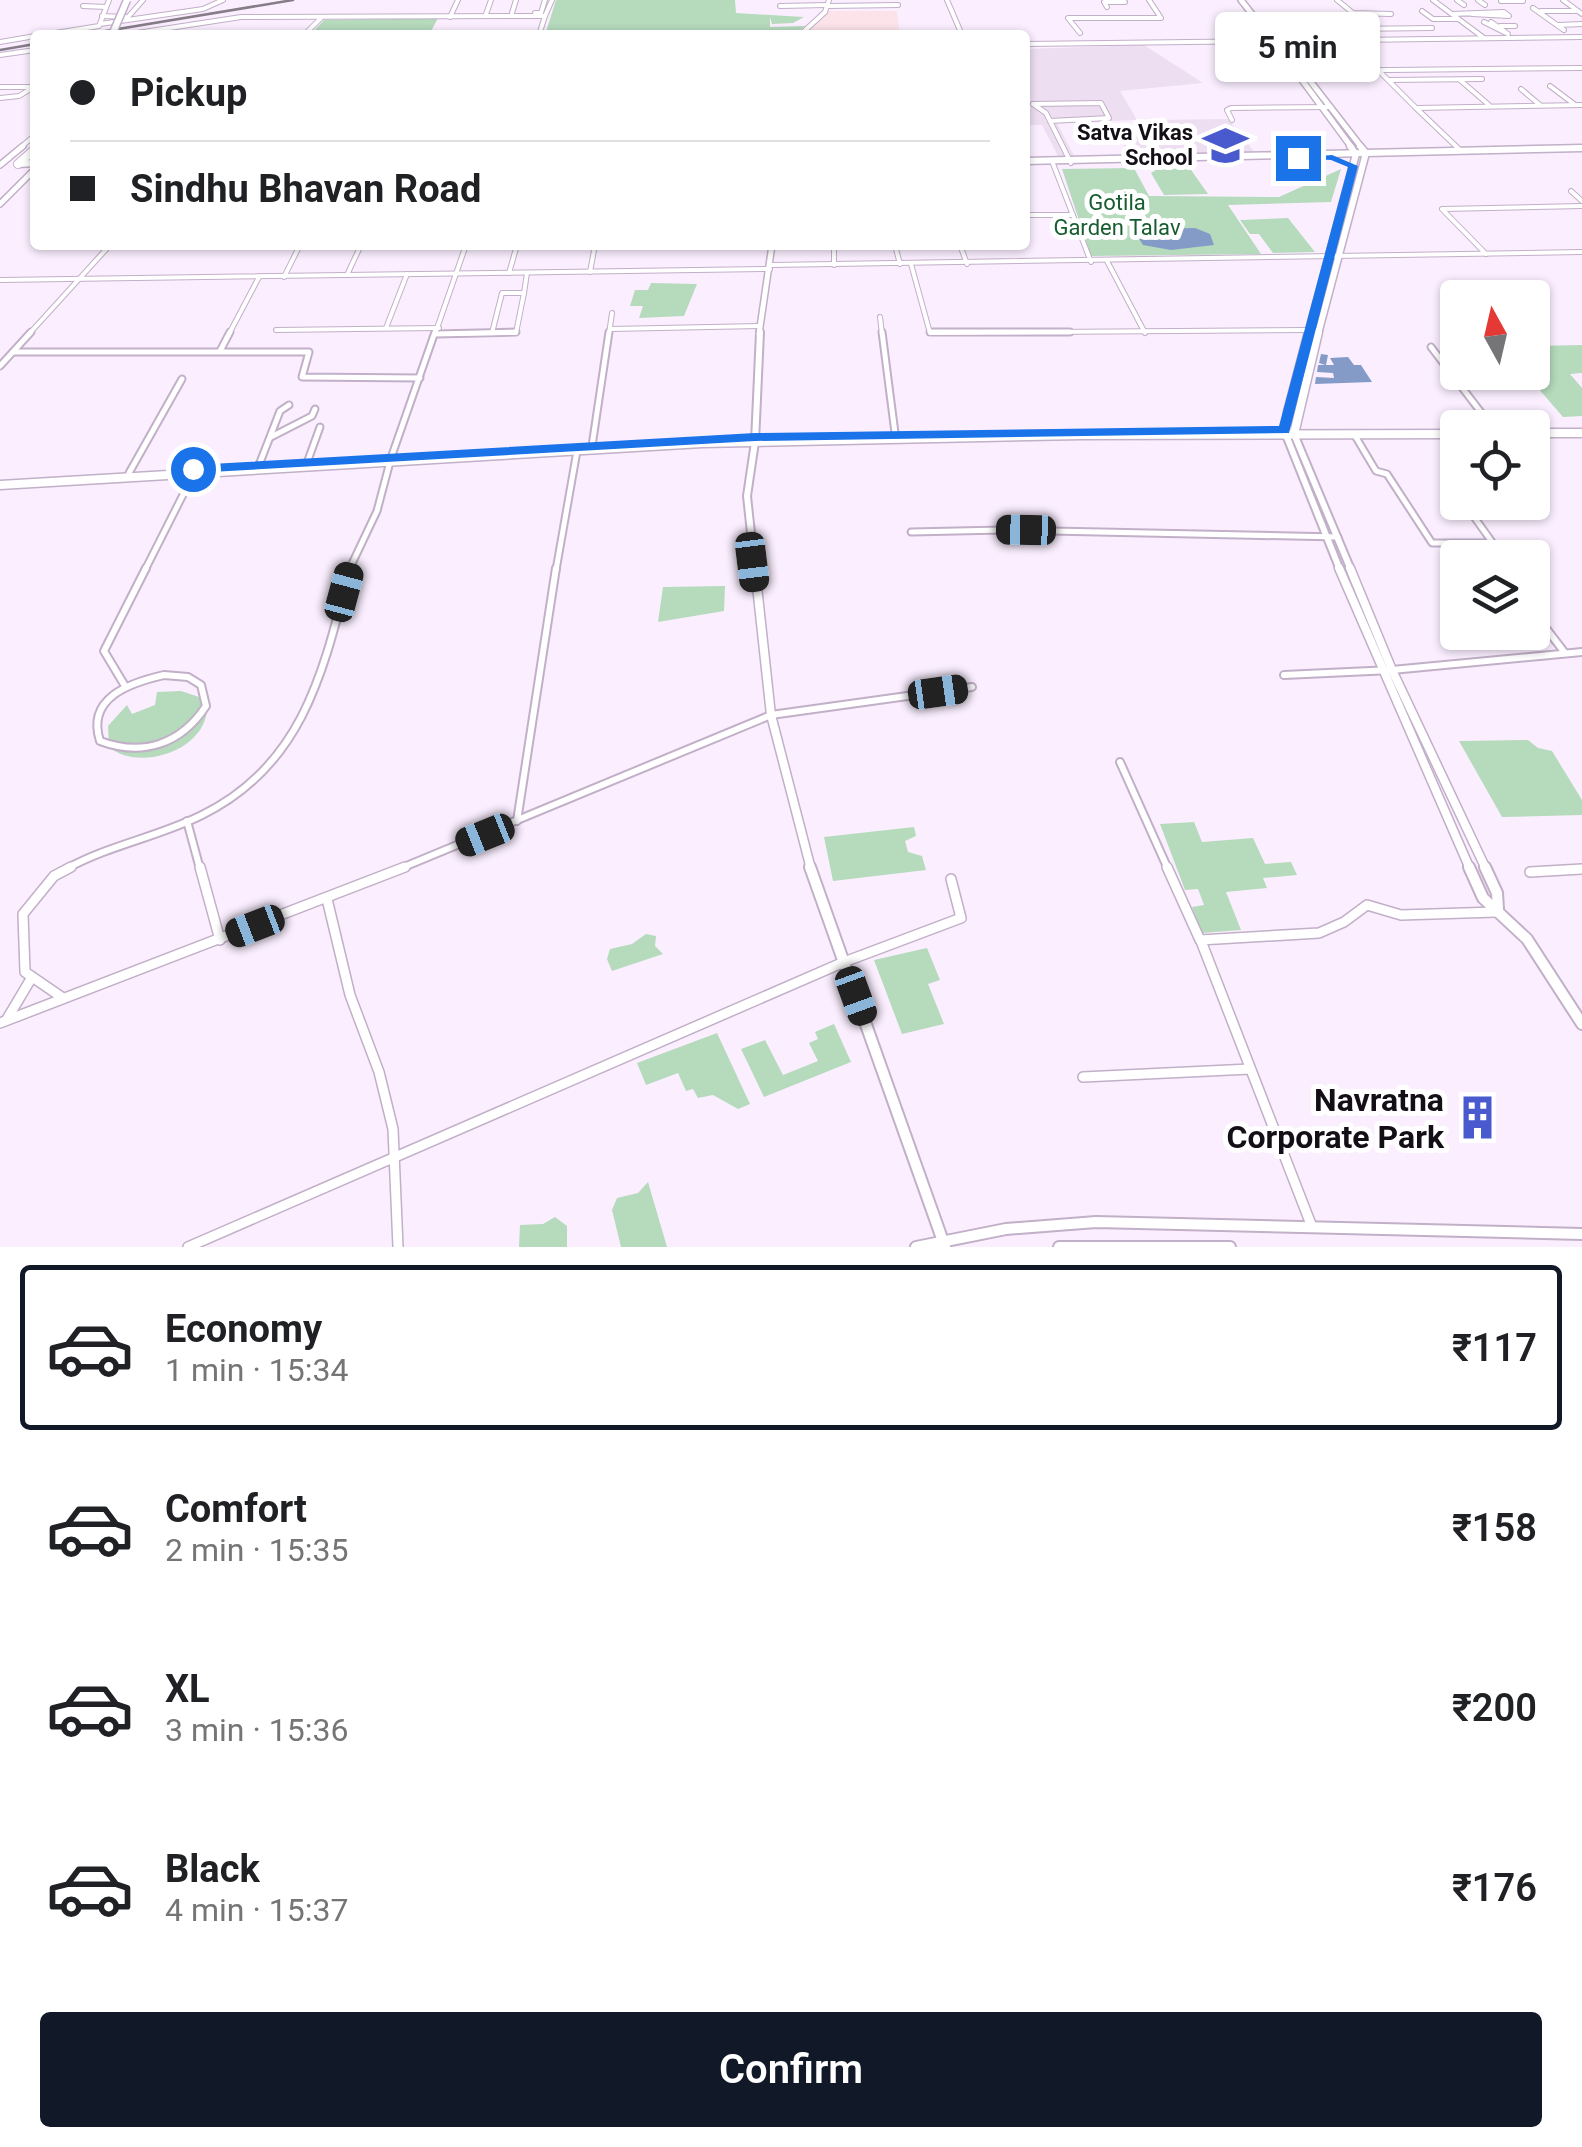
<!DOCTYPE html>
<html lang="en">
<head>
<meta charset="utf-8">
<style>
	body { margin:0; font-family:Roboto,sans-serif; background:#f6f6f6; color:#202124; height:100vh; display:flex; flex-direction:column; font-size:38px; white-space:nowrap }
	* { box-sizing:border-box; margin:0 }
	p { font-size:32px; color:#757577 }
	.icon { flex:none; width:55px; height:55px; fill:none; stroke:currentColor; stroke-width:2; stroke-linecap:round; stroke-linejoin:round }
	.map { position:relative; height:1247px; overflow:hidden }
	.sheet { display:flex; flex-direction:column; background:#fff; flex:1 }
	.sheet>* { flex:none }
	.guide { position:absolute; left:30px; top:30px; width:1000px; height:220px; border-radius:10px; box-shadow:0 2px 8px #0004; display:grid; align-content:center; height:220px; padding:0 40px; background:#fff }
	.needle { width:65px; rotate:352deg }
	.buttons { position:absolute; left:1440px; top:280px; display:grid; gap:20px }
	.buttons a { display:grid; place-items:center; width:110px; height:110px; border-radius:10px; background:#fff; box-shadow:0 2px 8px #0004; font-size:50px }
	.end { position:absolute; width:45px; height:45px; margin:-22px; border:12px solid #1a73e8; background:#fff; box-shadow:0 0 0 5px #fff }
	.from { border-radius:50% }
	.bubble { position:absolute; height:70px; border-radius:10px; background:#fff; box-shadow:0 2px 8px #0004; font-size:32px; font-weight:600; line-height:70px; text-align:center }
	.car { position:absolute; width:30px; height:60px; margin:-30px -15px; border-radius:12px; box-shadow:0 0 8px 2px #0007; background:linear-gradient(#222 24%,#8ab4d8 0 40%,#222 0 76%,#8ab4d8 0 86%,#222 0) }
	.guide b { display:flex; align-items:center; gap:35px; height:95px; font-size:38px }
	.guide b+b { border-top:2px solid #e0e0e0 }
	.guide i { width:25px; height:25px; background:#202124 }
	ul { padding:18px 0 0; list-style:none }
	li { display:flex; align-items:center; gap:30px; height:165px; margin:0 20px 15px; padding:0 20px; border:5px solid transparent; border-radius:10px }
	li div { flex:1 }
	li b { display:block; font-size:38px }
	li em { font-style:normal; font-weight:600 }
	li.on { border-color:#111827 }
	li>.icon { width:90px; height:90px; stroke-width:1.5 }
	.cta { display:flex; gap:20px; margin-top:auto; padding:20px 40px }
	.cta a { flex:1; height:115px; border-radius:10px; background:#111827; color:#fff; font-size:40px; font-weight:600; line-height:115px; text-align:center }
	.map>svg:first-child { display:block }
</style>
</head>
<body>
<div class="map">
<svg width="1582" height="1247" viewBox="0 0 1582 1247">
	<rect width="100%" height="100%" fill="#fbefff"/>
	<path fill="#fce2e9" d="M828,11H897L900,35H805Z"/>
	<g fill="#eddef2">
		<path d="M1144,45L1203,83L1120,91L1137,120L1057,123L1075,158H1059L1042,125H1025V49Z"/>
		<path d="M1228,119L1256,154L1137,157L1122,130H1159L1153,120Z"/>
	</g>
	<g fill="#b5dabc">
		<path d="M556,0H735L736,13L804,17L793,23L772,24L770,17V27L805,26L795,35H545Z"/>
		<path d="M438,18L429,35H310L324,20Z"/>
		<path d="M1166,164L1189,167L1208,194L1164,195L1151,173Z"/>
		<path d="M1134,168L1149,196L1279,197L1341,169L1331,202L1228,205L1261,254L1091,256L1062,169Z"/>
		<path d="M1288,218L1315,252L1273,253L1259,234H1250L1240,220Z"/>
		<path d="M651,283L697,284L684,316L639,318L643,306H630L635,290H648Z"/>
		<path d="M1582,345V373L1570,374L1582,388V416L1563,417L1525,373L1532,372L1533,346Z"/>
		<path d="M725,586L724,611L658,622L663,587Z"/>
		<path d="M181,691L199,697L207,710C204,751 139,772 109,747L108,726L127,705L132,714L155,705L157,692Z"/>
		<path d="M1528,740L1538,748L1552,751L1582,800V815L1502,817L1459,741Z"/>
		<path d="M1194,822L1202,842L1253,838L1265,864L1291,862L1297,875L1263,878L1267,888L1226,892L1241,930L1202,933L1192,907L1204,905L1198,889L1185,890L1160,824Z"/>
		<path d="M914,827L916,836L905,841L908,852L922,856L926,870L833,881L824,837Z"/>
		<path d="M646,934L656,936L655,946L663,954L612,971L607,959L610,949L632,944Z"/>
		<path d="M927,948L940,980L928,984L944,1024L902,1034L874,960Z"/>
		<path d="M834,1024L851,1062L764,1097L741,1049L765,1040L783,1075L818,1061L809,1043L818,1039L815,1032Z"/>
		<path d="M717,1033L750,1104L738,1109L713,1095L698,1098L693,1089L686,1091L678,1073L646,1085L637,1063Z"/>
		<path d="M648,1182L667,1247H621L612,1210L617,1198L638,1193Z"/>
		<path d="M555,1217L567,1226V1247H519L520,1225L543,1224Z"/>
	</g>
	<g fill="#859bc7">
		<path d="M1195,228L1210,234L1214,245L1171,250L1143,245L1138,237L1157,229Z"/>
		<path d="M1321,354L1328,355L1326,365H1334L1330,358L1348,357L1354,365H1361L1372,382L1315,384L1316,377L1334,378L1333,373L1317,372L1318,365H1325L1319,363Z"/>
	</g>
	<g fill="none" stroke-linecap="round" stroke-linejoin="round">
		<defs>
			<g id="minor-far3">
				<path d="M947,0L962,35"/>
				<path d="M1337,0L1353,13L1391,14"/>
				<path d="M1433,0L1484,38"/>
				<path d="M1457,0L1464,5"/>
				<path d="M1478,0L1485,5"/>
				<path d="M1563,0L1582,14"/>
				<path d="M1501,1H1523"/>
				<path d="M83,6L106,7"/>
				<path d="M780,6L827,5"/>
				<path d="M827,6L898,5"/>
				<path d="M1107,7L1104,2H1125"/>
				<path d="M1533,8L1564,30"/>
				<path d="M1422,11L1433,19H1457"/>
				<path d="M1541,11H1578"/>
				<path d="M512,13L516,0"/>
				<path d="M535,13H541L545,0"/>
				<path d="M486,14L491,0"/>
				<path d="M1452,14L1504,12L1509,16L1472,14"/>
				<path d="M450,17L458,0"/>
				<path d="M1484,22L1508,34L1491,22"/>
				<path d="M100,24L203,9L223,0"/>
				<path d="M1559,25L1582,24"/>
				<path d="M1500,26H1515"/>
				<path d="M1271,30L1432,28"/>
				<path d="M1080,33L1068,18H1161L1149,0"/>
				<path d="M304,35L321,18"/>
				<path d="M539,35L545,16"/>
				<path d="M1280,41L1582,37"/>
				<path d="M1025,44L1271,41"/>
				<path d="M1378,70L1416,108"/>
				<path d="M1298,71L1582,68"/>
				<path d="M1389,80L1482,79"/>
				<path d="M1460,80L1489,105"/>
				<path d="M1550,86L1574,104"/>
				<path d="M0,87H35"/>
				<path d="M1521,89L1540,105"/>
				<path d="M0,98L19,96L29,90"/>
				<path d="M1232,120L1227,110L1231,108L1331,107"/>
				<path d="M1050,121L1109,118L1101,103L1033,104L1046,113L1071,163"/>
				<path d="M1117,127L1136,159"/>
				<path d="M1461,151L1416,108L1582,105"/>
				<path d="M1052,161L1091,262"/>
				<path d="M1571,191L1582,201"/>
				<path d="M1025,215H1073"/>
				<path d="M834,245V265"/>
				<path d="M895,245L900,264"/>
				<path d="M960,245L967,264"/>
				<path d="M1486,254L1442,209L1582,206"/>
				<path d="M1107,261L1145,333"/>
				<path d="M911,264L930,333L1309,330"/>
				<path d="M771,265L1582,252"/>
				<path d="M590,272L595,245"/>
				<path d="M509,273L517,245"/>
				<path d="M347,275L361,245"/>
				<path d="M284,277L300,245"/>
				<path d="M0,280L770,269"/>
				<path d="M524,293L527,273"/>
				<path d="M880,317L882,334"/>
				<path d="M386,328L407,274"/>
				<path d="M610,329L760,326"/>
				<path d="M276,330L439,328"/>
				<path d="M29,334L110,245"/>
				<path d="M229,334L259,277"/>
				<path d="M435,334L466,245"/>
				<path d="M437,334L516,333L524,293H502L492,333"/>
				<path d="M609,334L612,313"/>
			</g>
			<g id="minor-far2">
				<path d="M882,332L895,433"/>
				<path d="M930,332H1070"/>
				<path d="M437,334L516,332"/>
				<path d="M1431,347L1493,428"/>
				<path d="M220,351L230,332"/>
				<path d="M13,352H309L302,377L420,378"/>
				<path d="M0,366L31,332"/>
				<path d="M1354,434L1376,471L1387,474L1432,543H1484L1494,558"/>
				<path d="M271,437L312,416L315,409"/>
				<path d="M592,446L609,332"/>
				<path d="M307,463L320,427"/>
				<path d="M259,465L280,411L289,405"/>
				<path d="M129,473L182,379"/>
				<path d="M911,532L1002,530L1338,537"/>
				<path d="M1486,543L1492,542L1472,514L1513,513"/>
				<path d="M145,570L194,473"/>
				<path d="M349,570L377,511L391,458L435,332"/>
				<path d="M556,570L577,451"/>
			</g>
			<g id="minor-far1">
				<path d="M1532,610L1565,653"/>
				<path d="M164,675L188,677L201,685L206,706C181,744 143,757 100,741C86,698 129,683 164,675Z"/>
				<path d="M1284,675L1392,670L1582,652"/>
				<path d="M125,686L104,651L146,568"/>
				<path d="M1120,762L1168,869"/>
				<path d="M187,821L200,869"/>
				<path d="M517,821L556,568"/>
				<path d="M66,869C109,845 158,837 202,815C304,765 324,669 350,568"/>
				<path d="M399,869L771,715L972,687"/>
				<path d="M1576,869H1582"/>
			</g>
			<g id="minor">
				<path d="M200,867L220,940"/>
				<path d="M1167,867L1200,940L1319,933L1344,922L1367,905L1401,915L1496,912"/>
				<path d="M1530,872L1582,869"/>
				<path d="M327,899L350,995L379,1072L393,1129L398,1247"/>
				<path d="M1201,941L1312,1227"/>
				<path d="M63,998L25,972L23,914L54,876L71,867"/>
				<path d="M7,1019L32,977"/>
				<path d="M0,1023L405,867"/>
				<path d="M1083,1077L1250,1069"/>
				<path d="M188,1247L844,962L961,918L951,879"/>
			</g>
			<g id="tertiary-far4">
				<path d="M102,16L128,17L143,0"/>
				<path d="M43,35L99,26L109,0"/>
				<path d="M124,35L241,17L545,16L552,0"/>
				<path d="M800,35L825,12L829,0"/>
				<path d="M0,42L35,36"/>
				<path d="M0,55L35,50"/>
				<path d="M20,148L35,135"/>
			</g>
			<g id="tertiary-far3">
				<path d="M0,165L23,146"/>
				<path d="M0,204L35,169"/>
				<path d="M759,334L772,245"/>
			</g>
			<g id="tertiary-far2">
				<path d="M1294,434L1351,570"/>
				<path d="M1286,435L1340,570"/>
				<path d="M755,570L747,496L755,442L760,332"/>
			</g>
			<g id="tertiary-far1">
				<path d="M755,568L771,715L811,869"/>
				<path d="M1339,568L1470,869"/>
				<path d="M1350,568L1392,670L1486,869"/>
			</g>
			<g id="tertiary">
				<path d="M810,867L945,1247"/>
				<path d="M1469,867L1483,898L1527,939L1582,1024"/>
				<path d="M1485,867L1497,893L1498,909"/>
				<path d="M916,1247L1006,1229L1096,1222L1582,1234"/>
				<path d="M1059,1247H1230"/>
			</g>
			<g id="secondary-far2">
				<path d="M1241,0L1272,40"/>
				<path d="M1274,42L1352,148"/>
				<path d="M1280,42L1362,148"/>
				<path d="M1574,148H1582"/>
			</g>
			<g id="secondary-far1">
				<path d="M1025,161L1582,148"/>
				<path d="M18,164L35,163"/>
				<path d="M1308,334L1356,154L1350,146"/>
				<path d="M1318,334L1366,153L1360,146"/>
			</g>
			<g id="secondary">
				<path d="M1532,433H1582"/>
				<path d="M1294,434L1318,332"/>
				<path d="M1286,435L1288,412L1309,332"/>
				<path d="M0,485L702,443L1081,435L1458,434"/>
			</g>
			<path id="trunk" d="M18,164L35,149"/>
		</defs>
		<use href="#minor-far3" stroke="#c2afc8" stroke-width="6"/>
		<use href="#minor-far2" stroke="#c2afc8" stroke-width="9"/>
		<use href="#minor-far1" stroke="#c2afc8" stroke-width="10"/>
		<use href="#minor" stroke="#c2afc8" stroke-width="12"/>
		<use href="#tertiary-far4" stroke="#c2afc8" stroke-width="6"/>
		<use href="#tertiary-far3" stroke="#c2afc8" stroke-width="8"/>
		<use href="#tertiary-far2" stroke="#c2afc8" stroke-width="10"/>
		<use href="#tertiary-far1" stroke="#c2afc8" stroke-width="11"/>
		<use href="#tertiary" stroke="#c2afc8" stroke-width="14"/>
		<use href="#secondary-far2" stroke="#c2afc8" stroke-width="8"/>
		<use href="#secondary-far1" stroke="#c2afc8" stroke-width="9"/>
		<use href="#secondary" stroke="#c2afc8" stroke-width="11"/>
		<use href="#trunk" stroke="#c2afc8" stroke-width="10"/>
		<use href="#minor-far3" stroke="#fff" stroke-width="4"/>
		<use href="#minor-far2" stroke="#fff" stroke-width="5"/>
		<use href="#minor-far1" stroke="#fff" stroke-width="6"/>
		<use href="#minor" stroke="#fff" stroke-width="9"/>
		<use href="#tertiary-far4" stroke="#fff" stroke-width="4"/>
		<use href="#tertiary-far3" stroke="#fff" stroke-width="5"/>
		<use href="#tertiary-far2" stroke="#fff" stroke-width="6"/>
		<use href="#tertiary-far1" stroke="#fff" stroke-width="8"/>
		<use href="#tertiary" stroke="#fff" stroke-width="10"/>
		<use href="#secondary-far2" stroke="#fff" stroke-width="5"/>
		<use href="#secondary-far1" stroke="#fff" stroke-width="6"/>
		<use href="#secondary" stroke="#fff" stroke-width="8"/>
		<use href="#trunk" stroke="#fff" stroke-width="8"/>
		<g stroke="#857c88" stroke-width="2.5">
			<path d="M82,35L293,0"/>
			<path d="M0,50L35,44"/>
		</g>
		<defs>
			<path id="trunk-bridge" d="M112,35L127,0"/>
		</defs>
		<use href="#trunk-bridge" stroke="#c2afc8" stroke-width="9" stroke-linecap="butt"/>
		<use href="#trunk-bridge" stroke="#fff" stroke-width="6"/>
	</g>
	<path fill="#1a73e8" d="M1332,155L1358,166L1289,433L755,441L193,473L186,469L193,465L755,433L1279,426L1348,167L1331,160L1293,158Z"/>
	<defs>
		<symbol id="school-bare" viewBox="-9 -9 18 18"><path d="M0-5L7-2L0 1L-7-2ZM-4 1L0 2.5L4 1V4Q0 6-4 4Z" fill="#485ace" stroke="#fff" stroke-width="2.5" paint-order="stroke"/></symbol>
		<symbol id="building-bare" viewBox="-9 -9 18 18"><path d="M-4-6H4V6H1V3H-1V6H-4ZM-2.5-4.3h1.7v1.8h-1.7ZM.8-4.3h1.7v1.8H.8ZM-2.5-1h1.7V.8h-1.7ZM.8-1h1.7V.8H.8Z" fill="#485ace" stroke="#fff" stroke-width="2.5" paint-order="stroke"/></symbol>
	</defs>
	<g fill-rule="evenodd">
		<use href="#school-bare" x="1194" y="114" width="63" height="63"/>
		<use href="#building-bare" x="1446" y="1086" width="63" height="63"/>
	</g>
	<g text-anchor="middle" stroke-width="10" stroke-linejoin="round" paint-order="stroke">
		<g font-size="22" font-weight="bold" fill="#140e16" stroke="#fff" text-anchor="end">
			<text x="1193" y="140">Satva Vikas<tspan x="1193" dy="25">School</tspan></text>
		</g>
		<g font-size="22" fill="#165c2f" stroke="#fff">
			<text x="1117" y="210">Gotila<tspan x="1117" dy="25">Garden Talav</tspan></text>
		</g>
		<g font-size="32" font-weight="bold" fill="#140e16" stroke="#fff" text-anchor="end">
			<text x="1444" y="1111">Navratna<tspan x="1444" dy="37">Corporate Park</tspan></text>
		</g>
	</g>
</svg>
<div class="buttons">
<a><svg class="needle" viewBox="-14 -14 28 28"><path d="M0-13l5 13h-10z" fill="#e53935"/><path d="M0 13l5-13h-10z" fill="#757577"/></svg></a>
<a><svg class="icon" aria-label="locate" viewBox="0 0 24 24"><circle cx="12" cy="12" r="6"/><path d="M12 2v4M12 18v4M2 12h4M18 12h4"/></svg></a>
<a><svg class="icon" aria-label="layers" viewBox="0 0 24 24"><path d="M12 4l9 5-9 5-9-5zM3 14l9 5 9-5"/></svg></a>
</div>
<i class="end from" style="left:193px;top:469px"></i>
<i class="end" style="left:1298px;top:158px"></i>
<div class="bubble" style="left:1215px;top:12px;width:165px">5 min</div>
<i class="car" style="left:1026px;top:530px;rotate:271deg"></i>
<i class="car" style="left:752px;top:562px;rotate:173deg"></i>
<i class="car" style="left:344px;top:592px;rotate:15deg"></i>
<i class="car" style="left:938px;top:692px;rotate:82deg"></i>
<i class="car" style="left:485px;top:835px;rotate:248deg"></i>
<i class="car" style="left:255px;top:926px;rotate:249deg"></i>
<i class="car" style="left:856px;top:996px;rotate:160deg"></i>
<div class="guide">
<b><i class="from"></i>Pickup</b>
<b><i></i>Sindhu Bhavan Road</b>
</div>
</div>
<section class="sheet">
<ul>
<li class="on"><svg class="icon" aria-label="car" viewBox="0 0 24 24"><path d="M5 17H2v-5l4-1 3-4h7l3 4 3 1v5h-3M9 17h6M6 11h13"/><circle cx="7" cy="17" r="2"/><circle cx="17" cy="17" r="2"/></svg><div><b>Economy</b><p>1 min · 15:34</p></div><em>₹117</em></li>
<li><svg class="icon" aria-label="car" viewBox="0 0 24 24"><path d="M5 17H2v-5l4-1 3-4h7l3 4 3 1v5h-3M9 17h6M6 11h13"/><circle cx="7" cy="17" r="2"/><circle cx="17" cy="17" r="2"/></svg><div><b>Comfort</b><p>2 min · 15:35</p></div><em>₹158</em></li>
<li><svg class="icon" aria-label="car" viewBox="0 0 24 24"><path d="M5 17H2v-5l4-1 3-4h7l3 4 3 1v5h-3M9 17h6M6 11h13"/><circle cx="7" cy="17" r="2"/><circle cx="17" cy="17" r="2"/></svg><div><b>XL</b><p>3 min · 15:36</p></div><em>₹200</em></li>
<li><svg class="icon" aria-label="car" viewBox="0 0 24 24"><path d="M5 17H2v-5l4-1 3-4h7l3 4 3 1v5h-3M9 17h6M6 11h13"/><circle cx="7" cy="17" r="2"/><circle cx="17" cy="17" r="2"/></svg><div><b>Black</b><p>4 min · 15:37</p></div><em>₹176</em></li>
</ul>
<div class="cta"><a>Confirm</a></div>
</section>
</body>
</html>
